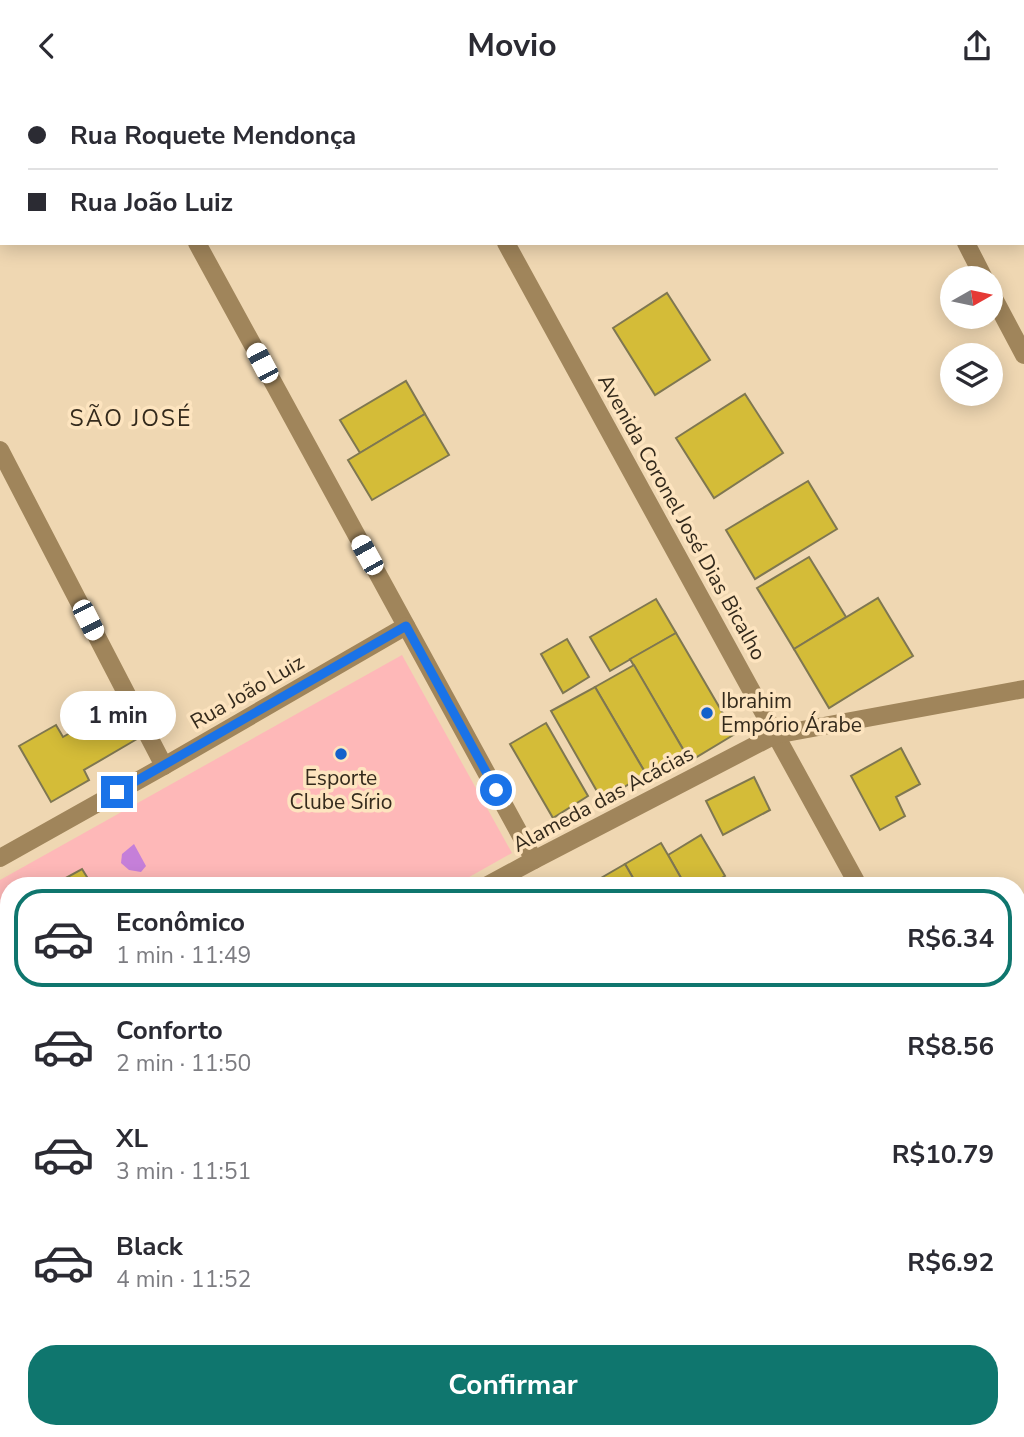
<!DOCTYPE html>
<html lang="pt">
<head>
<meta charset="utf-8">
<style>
	body { margin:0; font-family:"Nunito Sans",sans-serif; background:#f7f7f7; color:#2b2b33; height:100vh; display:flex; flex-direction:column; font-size:26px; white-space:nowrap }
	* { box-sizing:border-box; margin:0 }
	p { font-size:23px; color:#7c7c81 }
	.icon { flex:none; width:38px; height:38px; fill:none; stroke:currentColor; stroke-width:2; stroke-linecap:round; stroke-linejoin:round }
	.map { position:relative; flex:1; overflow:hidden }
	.drawer { position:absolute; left:0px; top:786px; width:1026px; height:562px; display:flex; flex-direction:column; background:#fff; border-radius:28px 28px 0 0; box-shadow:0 4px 18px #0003 }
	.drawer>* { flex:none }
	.hud { position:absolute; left:0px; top:0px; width:1026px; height:154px; box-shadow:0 4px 18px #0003; display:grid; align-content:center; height:154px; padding:0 28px; background:#fff }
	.needle { width:46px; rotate:81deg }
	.tools { position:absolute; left:940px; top:175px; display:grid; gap:14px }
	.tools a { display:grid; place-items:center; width:63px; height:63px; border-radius:50%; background:#fff; box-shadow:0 4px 18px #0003; font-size:35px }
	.end { position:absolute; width:32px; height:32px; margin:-16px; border:9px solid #1a73e8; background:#fff; box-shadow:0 0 0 4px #fff }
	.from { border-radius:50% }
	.bubble { position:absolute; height:49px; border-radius:24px; background:#fff; box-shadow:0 4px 18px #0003; font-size:23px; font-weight:700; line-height:49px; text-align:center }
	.car { position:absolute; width:21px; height:42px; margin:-21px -10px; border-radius:9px; box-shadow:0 0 5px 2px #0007; background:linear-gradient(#fff 24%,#345 0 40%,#fff 0 76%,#345 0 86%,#fff 0) }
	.hud b { display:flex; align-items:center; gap:24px; height:66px; font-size:26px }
	.hud b+b { border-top:2px solid #e1e1e2 }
	.hud i { width:18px; height:18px; background:#2b2b33 }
	ul { padding:12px 0 0; list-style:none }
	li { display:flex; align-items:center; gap:21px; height:98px; margin:0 14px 10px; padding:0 14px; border:4px solid transparent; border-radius:28px }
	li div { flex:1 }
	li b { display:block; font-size:26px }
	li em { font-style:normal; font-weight:700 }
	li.selected { border-color:#0f766e }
	li>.icon { width:63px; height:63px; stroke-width:1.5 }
	.button { display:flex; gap:14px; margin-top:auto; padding:14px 28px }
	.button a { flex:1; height:80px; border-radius:28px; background:#0f766e; color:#fff; font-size:28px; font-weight:700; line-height:80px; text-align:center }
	header { display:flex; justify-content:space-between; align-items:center; height:91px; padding:0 28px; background:#fff; font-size:32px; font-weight:700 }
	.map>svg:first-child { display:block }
</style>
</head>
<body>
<header><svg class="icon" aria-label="back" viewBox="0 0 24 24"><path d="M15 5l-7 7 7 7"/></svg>Movio<svg class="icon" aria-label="share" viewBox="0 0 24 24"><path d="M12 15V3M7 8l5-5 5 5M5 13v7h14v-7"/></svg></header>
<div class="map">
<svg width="1024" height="1346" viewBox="0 0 1024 1346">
	<rect width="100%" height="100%" fill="#efd7b2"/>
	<g fill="#feb8b8">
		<path d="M402,564L512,762L455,794H9V884L0,869V789Z"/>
		<path d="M0,1158L9,1174V1339H97L101,1346H0Z"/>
	</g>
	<path fill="#c57fd9" d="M134,753L146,775L141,781L129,779L121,772L122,763Z"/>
	<g fill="#d4bc38" stroke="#7f7751" stroke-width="2">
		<path d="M492,0H543L544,2H493Z"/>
		<path d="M746,0H808L805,2H746Z"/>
		<path d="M941,0H1024V20V2H942Z"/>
		<path d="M941,0H1024V20V2H942Z"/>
		<path d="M667,202L710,269L655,304L613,237Z"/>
		<path d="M406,290L425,323L360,362L340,329Z"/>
		<path d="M745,303L783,362L714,407L676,347Z"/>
		<path d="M425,323L449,364L372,409L348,369Z"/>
		<path d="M808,390L837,438L755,488L726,439Z"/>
		<path d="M809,466L846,526L794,558L757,497Z"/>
		<path d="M878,507L913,565L829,617L794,558Z"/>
		<path d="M656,508L676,542L610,580L590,546Z"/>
		<path d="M676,542L735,643L690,670L630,568Z"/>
		<path d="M567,548L589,586L563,602L541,563Z"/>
		<path d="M634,574L684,660L646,683L595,596Z"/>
		<path d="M595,596L646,683L602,709L551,620Z"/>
		<path d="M118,614L137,648L84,679L89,689L51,711L19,655L56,634L63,646Z"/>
		<path d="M546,632L588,705L553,727L510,653Z"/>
		<path d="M901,657L920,693L896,706L905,725L880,739L851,685Z"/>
		<path d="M754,686L770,719L723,744L706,710Z"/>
		<path d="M701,744L725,785L709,794H685L668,764Z"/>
		<path d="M661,752L668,764L685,794H637L625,773Z"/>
		<path d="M625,773L637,794H589Z"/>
		<path d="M82,778L92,794H53Z"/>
		<path d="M1024,1248V1326L1017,1313V1252Z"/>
		<path d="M1017,1336L1023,1346H976L972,1339H1017Z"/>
		<path d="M681,1339H727L731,1346H668Z"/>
		<path d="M963,1339H965L970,1346H951Z"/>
	</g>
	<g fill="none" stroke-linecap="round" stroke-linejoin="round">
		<g stroke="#a0855b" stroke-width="18">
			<path d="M114,0L115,2"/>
			<path d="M423,0L424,2"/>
			<path d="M887,0V2"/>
			<path d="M197,152L534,769"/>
			<path d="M506,152L858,794"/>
			<path d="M966,152L984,187"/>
			<path d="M990,200L1024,264"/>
			<path d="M0,359L164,675"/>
			<path d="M0,767L164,675L406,535"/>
			<path d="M488,794L534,769L775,644L1024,598"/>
			<path d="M1017,1085L1024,1099"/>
			<path d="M1017,1122L1024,1118"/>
			<path d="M508,1339L512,1346"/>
			<path d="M588,1346L602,1339"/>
		</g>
		<g stroke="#5e4310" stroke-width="18">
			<path d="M0,943L9,959"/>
			<path d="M0,1069L9,1085"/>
			<path d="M148,1339L152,1346"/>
			<path d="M220,1339L223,1346"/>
		</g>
	</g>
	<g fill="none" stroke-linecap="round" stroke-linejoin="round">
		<path stroke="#1a73e8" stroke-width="9" d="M117,701L406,535L496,699"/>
	</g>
	<g fill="#1361cb" stroke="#fde4bf" stroke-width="2.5">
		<circle cx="707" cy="622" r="7"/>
		<circle cx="341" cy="663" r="7"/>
	</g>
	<g text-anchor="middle" stroke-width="7" stroke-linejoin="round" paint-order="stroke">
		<g font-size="21" fill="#342a1c" stroke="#fde4bf">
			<text transform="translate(682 426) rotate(61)" y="7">Avenida Coronel José Dias Bicalho</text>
			<text transform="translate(247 601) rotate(-30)" y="7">Rua João Luiz</text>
			<text transform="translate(603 708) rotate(-28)" y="7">Alameda das Acácias</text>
		</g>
		<g font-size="21" fill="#342a1c" stroke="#fde4bf" text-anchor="start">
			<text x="721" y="617">Ibrahim<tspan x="721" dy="24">Empório Árabe</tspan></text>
			<text x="341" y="694" text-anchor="middle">Esporte<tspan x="341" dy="24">Clube Sírio</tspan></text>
		</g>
		<g font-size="23" letter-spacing="2" fill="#342a1c" stroke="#fde4bf">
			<text x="131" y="335">SÃO JOSÉ</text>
		</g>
	</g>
</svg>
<div class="tools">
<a><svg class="needle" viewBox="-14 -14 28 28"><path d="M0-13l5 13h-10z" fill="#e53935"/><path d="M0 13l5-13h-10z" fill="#7c7c81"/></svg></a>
<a><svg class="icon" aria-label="layers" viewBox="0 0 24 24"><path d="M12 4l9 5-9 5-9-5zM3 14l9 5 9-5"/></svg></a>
</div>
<i class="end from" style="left:496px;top:699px"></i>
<i class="end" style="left:117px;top:701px"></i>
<div class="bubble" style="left:60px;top:600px;width:116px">1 min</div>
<i class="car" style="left:262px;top:272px;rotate:332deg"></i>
<i class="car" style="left:367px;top:464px;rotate:331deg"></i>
<i class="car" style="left:88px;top:529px;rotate:153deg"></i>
<div class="hud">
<b><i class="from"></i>Rua Roquete Mendonça</b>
<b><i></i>Rua João Luiz</b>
</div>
<section class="drawer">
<ul>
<li class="selected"><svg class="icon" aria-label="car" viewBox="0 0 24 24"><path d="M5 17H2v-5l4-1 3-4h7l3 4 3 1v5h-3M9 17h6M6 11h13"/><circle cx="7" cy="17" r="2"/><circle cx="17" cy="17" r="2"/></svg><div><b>Econômico</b><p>1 min · 11:49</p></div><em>R$6.34</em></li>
<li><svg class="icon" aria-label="car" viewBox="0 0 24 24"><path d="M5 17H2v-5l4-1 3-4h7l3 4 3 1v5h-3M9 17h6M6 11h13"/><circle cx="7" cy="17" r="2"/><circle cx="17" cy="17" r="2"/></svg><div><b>Conforto</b><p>2 min · 11:50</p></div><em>R$8.56</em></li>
<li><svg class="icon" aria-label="car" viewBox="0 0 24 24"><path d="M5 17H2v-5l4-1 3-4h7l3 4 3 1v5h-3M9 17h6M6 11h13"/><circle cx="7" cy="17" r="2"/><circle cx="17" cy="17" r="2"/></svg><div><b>XL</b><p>3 min · 11:51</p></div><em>R$10.79</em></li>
<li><svg class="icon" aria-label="car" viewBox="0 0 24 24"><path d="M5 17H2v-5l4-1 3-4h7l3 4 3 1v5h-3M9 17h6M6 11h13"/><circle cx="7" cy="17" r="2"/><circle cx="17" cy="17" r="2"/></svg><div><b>Black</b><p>4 min · 11:52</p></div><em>R$6.92</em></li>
</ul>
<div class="button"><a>Confirmar</a></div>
</section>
</div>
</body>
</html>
